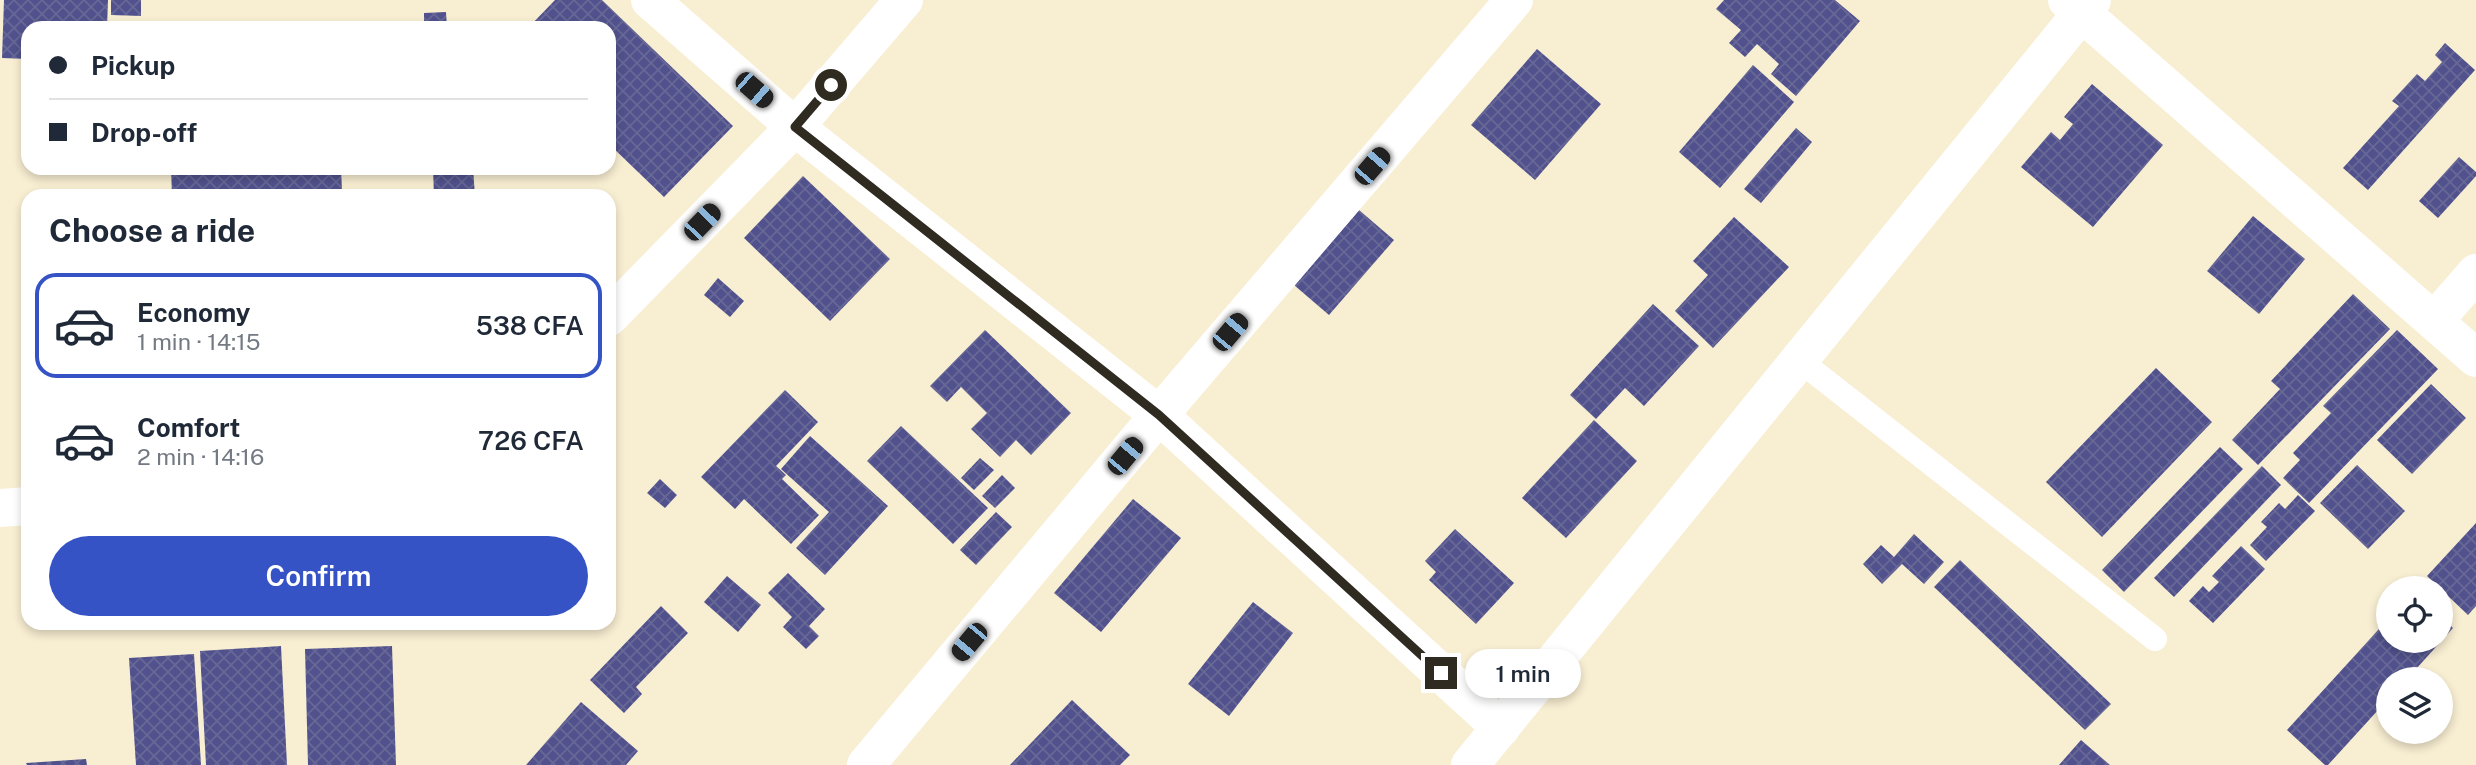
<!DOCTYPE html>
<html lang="en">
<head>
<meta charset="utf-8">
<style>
	body { margin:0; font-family:"Public Sans",sans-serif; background:#f2f2f3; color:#1f2937; height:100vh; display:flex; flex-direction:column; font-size:26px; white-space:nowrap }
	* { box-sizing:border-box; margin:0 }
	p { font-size:23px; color:#747a83 }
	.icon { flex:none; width:38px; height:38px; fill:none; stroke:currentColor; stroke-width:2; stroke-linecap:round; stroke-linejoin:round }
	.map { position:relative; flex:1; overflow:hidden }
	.sheet { position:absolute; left:21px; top:189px; width:595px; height:441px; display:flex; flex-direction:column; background:#fff; border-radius:21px; box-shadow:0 4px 10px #0003 }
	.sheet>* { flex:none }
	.banner { position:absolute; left:21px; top:21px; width:595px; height:154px; border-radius:21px; box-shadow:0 4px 10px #0003; display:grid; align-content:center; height:154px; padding:0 28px; background:#fff }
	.buttons { position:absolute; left:2376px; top:576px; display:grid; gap:14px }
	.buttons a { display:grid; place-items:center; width:77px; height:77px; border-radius:50%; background:#fff; box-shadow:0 4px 10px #0003; font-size:35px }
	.end { position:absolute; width:32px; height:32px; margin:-16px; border:9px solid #2f2b21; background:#fff; box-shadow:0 0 0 4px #fff }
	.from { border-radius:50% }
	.bubble { position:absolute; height:49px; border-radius:24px; background:#fff; box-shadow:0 4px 10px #0003; font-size:23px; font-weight:600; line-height:49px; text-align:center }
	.car { position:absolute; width:21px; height:42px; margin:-21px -10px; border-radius:9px; box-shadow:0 0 5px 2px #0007; background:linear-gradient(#222 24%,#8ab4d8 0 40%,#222 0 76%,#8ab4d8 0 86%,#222 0) }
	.banner b { display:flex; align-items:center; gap:24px; height:66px; font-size:26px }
	.banner b+b { border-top:2px solid #e0e1e3 }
	.banner i { width:18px; height:18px; background:#1f2937 }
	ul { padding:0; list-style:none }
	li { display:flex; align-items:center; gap:21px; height:105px; margin:0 14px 10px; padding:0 14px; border:4px solid transparent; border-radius:21px }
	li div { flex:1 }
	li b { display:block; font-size:26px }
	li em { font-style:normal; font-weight:600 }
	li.on { border-color:#3553c5 }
	li>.icon { width:63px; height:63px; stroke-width:1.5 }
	h2 { padding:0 28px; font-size:32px; line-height:84px }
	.cta { display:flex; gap:14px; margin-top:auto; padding:14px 28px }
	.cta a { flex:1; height:80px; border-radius:42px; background:#3553c5; color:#fff; font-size:28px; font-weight:600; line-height:80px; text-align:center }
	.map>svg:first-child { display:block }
</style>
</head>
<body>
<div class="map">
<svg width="2476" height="765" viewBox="0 0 2476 765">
	<defs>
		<pattern id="building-cross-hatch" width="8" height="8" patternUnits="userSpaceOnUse" patternTransform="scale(1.75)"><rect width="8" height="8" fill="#51528d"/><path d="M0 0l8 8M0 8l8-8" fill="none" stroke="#676896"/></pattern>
	</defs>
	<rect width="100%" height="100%" fill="#f8eed2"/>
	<g fill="url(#building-cross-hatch)">
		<path d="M4,0H108L107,28H28V59L2,58Z"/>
		<path d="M111,0H141V16L111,15Z"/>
		<path d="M555,0H602L733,126L664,197L609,144V28H528Z"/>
		<path d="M1724,0H1835L1860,21L1796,96L1771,74L1779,64L1757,44L1745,57L1729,43L1741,30L1716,9Z"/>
		<path d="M446,12L447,28H424V13Z"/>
		<path d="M2445,43L2475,70L2368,190L2343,168L2399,106L2392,101L2417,74L2425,81L2442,62L2435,55Z"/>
		<path d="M1537,49L1601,104L1535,180L1471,125Z"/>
		<path d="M1753,65L1794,102L1720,188L1679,152Z"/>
		<path d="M2092,84L2163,145L2093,227L2021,167L2051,132L2060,140L2073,124L2064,117Z"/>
		<path d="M1796,128L1812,142L1761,203L1744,189Z"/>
		<path d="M2459,157L2476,172V176L2438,218L2419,201Z"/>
		<path d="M171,168H341L342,191L172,196Z"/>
		<path d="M433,168H473L475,196H434Z"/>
		<path d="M803,176L890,259L830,321L744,238Z"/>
		<path d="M1359,210L1394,240L1329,315L1294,285Z"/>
		<path d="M2253,216L2305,259L2259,314L2207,271Z"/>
		<path d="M1734,217L1789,267L1713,348L1675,311L1708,275L1693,261Z"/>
		<path d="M718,278L744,301L730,317L704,295Z"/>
		<path d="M2353,294L2390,329L2258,465L2232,440L2280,389L2271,381Z"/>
		<path d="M1653,304L1699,346L1644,406L1625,388L1596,419L1570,395Z"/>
		<path d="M985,330L1071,413L1031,455L1016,440L1000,457L971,429L987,413L961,387L947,402L930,386Z"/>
		<path d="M2397,330L2438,369L2309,503L2283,478L2300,460L2293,453L2331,413L2323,406Z"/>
		<path d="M2156,368L2212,422L2102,537L2046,482Z"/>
		<path d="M2431,384L2466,418L2412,474L2377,440Z"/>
		<path d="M785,390L818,422L776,466L786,475L782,479L819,515L791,544L744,499L735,509L701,477Z"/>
		<path d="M1594,420L1637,461L1566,538L1522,498Z"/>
		<path d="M901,426L988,508L953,544L867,461Z"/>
		<path d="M810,436L888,506L825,575L796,548L829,512L781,469Z"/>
		<path d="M2220,447L2243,469L2124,592L2102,570Z"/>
		<path d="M980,458L994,470L974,490L961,478Z"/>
		<path d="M2357,465L2405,511L2368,549L2320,503Z"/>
		<path d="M2262,466L2281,485L2174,597L2154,578Z"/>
		<path d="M1002,475L1015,488L995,508L982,496Z"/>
		<path d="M660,479L677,495L665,508L647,493Z"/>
		<path d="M2298,495L2315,511L2266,561L2250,545L2267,527L2261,522L2279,503L2285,509Z"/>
		<path d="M1133,499L1181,538L1101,632L1054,593Z"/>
		<path d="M996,512L1012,527L976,565L960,550Z"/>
		<path d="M2476,523V606L2468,615L2427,576Z"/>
		<path d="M1455,529L1514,583L1476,624L1429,580L1436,572L1425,561Z"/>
		<path d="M1914,534L1944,562L1924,584L1902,564L1882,584L1863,564L1881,545L1894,557Z"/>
		<path d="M2241,546L2265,569L2213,623L2189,601L2203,586L2209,592L2219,582L2212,576Z"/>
		<path d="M1960,560L2111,704L2085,730L1934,587Z"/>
		<path d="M788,573L825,609L809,626L819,636L806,649L783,627L792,617L768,593Z"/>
		<path d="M727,576L761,605L738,632L704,602Z"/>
		<path d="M1253,602L1293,633L1229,716L1188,684Z"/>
		<path d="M661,606L688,633L636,687L642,694L624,713L590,680Z"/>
		<path d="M2441,617L2453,628L2407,679H2389V698L2328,765H2325L2287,730L2389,618V640H2441Z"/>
		<path d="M281,646L287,765H206L200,651Z"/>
		<path d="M392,646L396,765H308L305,649Z"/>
		<path d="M194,654L201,765H136L129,658Z"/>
		<path d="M1072,700L1130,755L1120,765H1010Z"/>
		<path d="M581,702L638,751L626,765H526Z"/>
		<path d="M2081,740L2110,765H2059Z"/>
		<path d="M86,759L87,765H27L26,763Z"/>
	</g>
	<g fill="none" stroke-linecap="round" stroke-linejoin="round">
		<path stroke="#fff" stroke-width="24" d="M1799,360L2155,639"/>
		<g stroke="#fff" stroke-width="38">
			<path d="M650,0L795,127L1159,415L1501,728"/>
			<path d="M2067,0L2476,358"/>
			<path d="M609,317L795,127L904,0"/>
			<path d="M2435,320L2476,273"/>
			<path d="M0,508L28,506"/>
			<path d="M866,765L1159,415L1514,0"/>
			<path d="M1470,765L2092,0"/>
		</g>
	</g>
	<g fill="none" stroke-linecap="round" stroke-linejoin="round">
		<path stroke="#2f2b21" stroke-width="9" d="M831,85L795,127L1159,415L1441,673"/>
	</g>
</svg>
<div class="buttons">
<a><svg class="icon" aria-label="locate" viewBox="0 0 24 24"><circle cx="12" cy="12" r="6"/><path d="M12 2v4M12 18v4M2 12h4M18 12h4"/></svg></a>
<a><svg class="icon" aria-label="layers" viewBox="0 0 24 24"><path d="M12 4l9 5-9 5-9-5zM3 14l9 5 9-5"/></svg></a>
</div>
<i class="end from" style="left:831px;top:85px"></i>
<i class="end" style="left:1441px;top:673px"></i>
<div class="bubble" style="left:1465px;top:649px;width:116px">1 min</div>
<i class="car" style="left:754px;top:90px;rotate:131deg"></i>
<i class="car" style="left:1372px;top:166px;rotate:41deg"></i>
<i class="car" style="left:702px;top:222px;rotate:44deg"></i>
<i class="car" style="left:1230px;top:332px;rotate:40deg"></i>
<i class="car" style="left:1125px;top:456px;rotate:40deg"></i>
<i class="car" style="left:969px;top:642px;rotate:220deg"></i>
<div class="banner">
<b><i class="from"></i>Pickup</b>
<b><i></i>Drop-off</b>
</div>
<section class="sheet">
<h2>Choose a ride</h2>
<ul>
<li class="on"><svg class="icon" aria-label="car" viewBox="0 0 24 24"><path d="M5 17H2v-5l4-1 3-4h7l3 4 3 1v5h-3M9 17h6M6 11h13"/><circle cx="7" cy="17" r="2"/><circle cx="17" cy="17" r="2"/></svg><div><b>Economy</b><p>1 min · 14:15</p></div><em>538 CFA</em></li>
<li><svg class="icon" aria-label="car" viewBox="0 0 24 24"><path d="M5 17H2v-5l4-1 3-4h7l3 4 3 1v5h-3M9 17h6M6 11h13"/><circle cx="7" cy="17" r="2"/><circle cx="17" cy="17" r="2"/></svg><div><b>Comfort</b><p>2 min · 14:16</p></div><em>726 CFA</em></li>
</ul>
<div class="cta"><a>Confirm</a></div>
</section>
</div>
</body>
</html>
